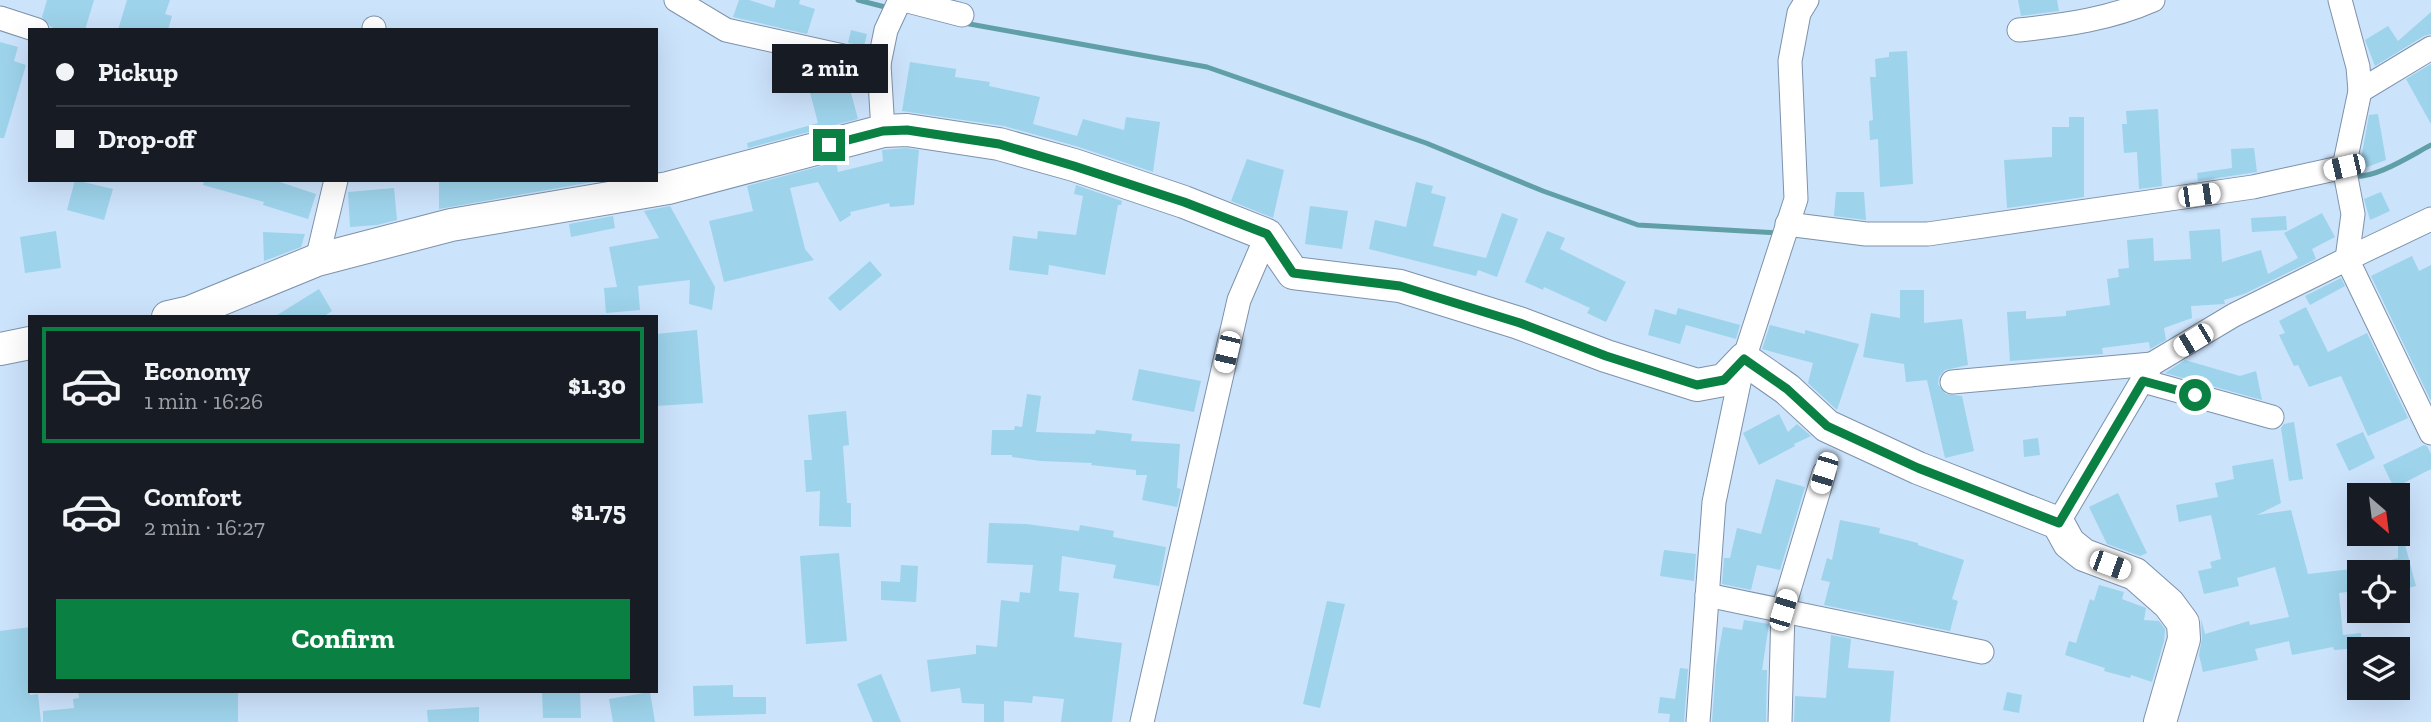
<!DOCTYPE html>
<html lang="en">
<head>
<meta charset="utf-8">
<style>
	body { margin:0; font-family:"Zilla Slab",serif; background:#242831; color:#f1f3f6; height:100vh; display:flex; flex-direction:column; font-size:26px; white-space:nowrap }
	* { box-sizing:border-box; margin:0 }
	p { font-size:23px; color:#9ea1a6 }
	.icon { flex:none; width:38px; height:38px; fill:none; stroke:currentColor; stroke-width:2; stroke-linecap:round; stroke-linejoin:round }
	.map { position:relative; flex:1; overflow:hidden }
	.drawer { position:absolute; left:28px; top:315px; width:630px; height:378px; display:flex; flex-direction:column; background:#171b24; border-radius:0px; box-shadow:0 7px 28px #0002 }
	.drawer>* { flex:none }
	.banner { position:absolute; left:28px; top:28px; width:630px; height:154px; border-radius:0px; box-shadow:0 7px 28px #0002; display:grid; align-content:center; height:154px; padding:0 28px; background:#171b24 }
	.needle { width:46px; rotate:152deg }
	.fabs { position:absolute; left:2347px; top:483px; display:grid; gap:14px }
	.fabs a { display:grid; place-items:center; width:63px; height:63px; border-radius:0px; background:#171b24; box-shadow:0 7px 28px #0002; font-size:35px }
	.end { position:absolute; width:32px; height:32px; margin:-16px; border:9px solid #0b8043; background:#fff; box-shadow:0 0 0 4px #fff }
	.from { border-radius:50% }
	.bubble { position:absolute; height:49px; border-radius:0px; background:#171b24; box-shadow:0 7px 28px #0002; font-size:23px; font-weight:700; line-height:49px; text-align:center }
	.car { position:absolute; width:21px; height:42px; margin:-21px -10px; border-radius:9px; box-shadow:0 0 5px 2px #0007; background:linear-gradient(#fff 24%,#345 0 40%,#fff 0 76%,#345 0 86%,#fff 0) }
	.banner b { display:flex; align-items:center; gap:24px; height:66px; font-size:26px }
	.banner b+b { border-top:2px solid #363941 }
	.banner i { width:18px; height:18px; background:#f1f3f6 }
	ul { padding:12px 0 0; list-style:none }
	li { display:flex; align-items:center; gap:21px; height:116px; margin:0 14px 10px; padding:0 14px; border:4px solid transparent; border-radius:0px }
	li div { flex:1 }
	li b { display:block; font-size:26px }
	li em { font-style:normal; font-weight:700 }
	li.on { border-color:#0b8043 }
	li>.icon { width:63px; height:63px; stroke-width:1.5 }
	.action { display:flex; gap:14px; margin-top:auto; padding:14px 28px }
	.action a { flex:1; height:80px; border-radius:0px; background:#0b8043; color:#fff; font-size:28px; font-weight:700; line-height:80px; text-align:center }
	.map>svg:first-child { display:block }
</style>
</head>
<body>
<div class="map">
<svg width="2431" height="722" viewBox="0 0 2431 722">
	<rect width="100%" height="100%" fill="#cce3fc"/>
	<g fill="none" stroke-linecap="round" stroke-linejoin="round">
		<g stroke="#609fa6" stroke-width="5">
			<path d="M858,0L889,8"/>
			<path d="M964,23L1207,67L1426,143L1543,191L1638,225L1779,233"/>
			<path d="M2351,176C2374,180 2410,156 2431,145"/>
		</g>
	</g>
	<g fill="#9dd3eb">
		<path d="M47,0H94L85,30H59L51,27L42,17Z"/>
		<path d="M127,0H170L165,14L172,16L168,30H118Z"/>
		<path d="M739,0H749L774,8L776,0H800L799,4L815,9L807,34L733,17Z"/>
		<path d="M2018,0H2057L2059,11L2021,16Z"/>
		<path d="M2431,12V34L2424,36L2375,66L2365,40L2388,26L2398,41Z"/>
		<path d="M851,30L867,34L864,46L848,43Z"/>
		<path d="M0,42L18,47L14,61L26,65L4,138H0Z"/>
		<path d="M1907,51L1913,184L1880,187L1878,139L1870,140L1869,121L1873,120L1870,77H1876L1875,59L1889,57V52Z"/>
		<path d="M910,62L956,69L955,77L990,82L989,86L1040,97L1033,124L1077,136L1083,119L1124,130L1126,117L1160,122L1153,172L1079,147L1004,126L902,111Z"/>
		<path d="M2431,64V124L2406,79Z"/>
		<path d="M847,78L858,119L748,148L747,143L818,123L809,89Z"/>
		<path d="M2158,109L2162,186L2139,189L2137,152L2124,153L2122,124H2127L2126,111Z"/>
		<path d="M2378,114L2386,160L2359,170L2369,115Z"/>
		<path d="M2069,117H2084V197L2007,208L2004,160L2052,157V127H2069Z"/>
		<path d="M906,148L919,150L914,205L890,207L889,203L850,212L851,215L840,222L818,182L790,188L805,249L814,260L724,282L709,221L753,211L747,186L836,162L838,172L883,161L882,150Z"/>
		<path d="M2254,148L2257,172L2198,181L2197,173L2232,168L2231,149Z"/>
		<path d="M1247,159L1284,170L1273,218L1231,201Z"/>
		<path d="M75,180L113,189L104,220L67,210Z"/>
		<path d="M204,180H274L316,194L308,219L263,205L264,202L203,185Z"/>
		<path d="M439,180H604L439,209Z"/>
		<path d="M1416,182L1433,186L1431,193L1446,197L1433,246L1486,258L1502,213L1518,219L1497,277L1478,270L1476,276L1369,249L1375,220L1406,227Z"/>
		<path d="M1076,185L1122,201L1121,205H1118L1105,275L1049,265L1048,275L1009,270L1013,236L1037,239L1038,231L1076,235L1083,196L1074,194Z"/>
		<path d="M394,188L397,220L377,225L350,227L348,192Z"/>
		<path d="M1836,192H1864L1866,220L1834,216Z"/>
		<path d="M2381,192L2390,211L2370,220L2364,199Z"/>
		<path d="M670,206L715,287L712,310L689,304L690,280L638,286L640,310L606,313L604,288L617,287L609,247L659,238L644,211Z"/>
		<path d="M1310,206L1348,211L1342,249L1305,244Z"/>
		<path d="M2322,213L2335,237L2312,249L2316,259L2244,294L2224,300L2225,304L2191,306L2192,318L2164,328L2166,340L2150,349L2149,342L2102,348L2103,354L2010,361L2007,312L2026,311V319L2066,316V311L2110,305L2107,279L2119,277L2118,269L2129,268L2127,240L2153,238L2154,261L2191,259L2189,231L2220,229L2222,262L2261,250L2268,274L2298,258L2284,233Z"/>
		<path d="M613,216L615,228L571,237L569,224Z"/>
		<path d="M2286,216L2287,230L2252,232L2251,218Z"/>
		<path d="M56,231L61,268L25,273L20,237Z"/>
		<path d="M1547,231L1565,238L1560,249L1626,282L1606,322L1587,313L1590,308L1544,287L1543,290L1525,282Z"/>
		<path d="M263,232L305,234L301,247L264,261Z"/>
		<path d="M2412,256L2419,271L2431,265V401L2371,276Z"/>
		<path d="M870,261L882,275L840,311L828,298Z"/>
		<path d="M2341,278L2345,286L2310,305L2305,296Z"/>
		<path d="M319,289L332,311L323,317H274Z"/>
		<path d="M1900,290H1924V323L1962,319L1968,365L1945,370L1939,377L1938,384L1946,394L1962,396L1974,451L1945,458L1927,380L1906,382L1904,364L1863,357L1871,313L1900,318Z"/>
		<path d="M2306,307L2328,352L2367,333L2408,418L2368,436L2341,376L2309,387L2298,365L2294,366L2279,335L2285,333L2279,321Z"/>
		<path d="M1678,308L1740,325L1736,339L1686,325L1680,344L1648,335L1655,309L1676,315Z"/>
		<path d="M1770,325L1805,334V330L1859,344L1837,410L1808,383L1813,363L1762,349Z"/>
		<path d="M697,330L703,403L656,406V334Z"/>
		<path d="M2185,360L2240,376L2256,371L2262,400L2165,373Z"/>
		<path d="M1139,369L1201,381L1194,412L1132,400Z"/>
		<path d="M1027,394L1041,396L1036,432L1095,434L1096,430L1132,434L1131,441L1180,444L1177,488L1181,489L1177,507L1142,500L1147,475H1136V470L1091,465L1092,463L1041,461L1012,457V455H991L992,430H1014L1015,426L1022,427Z"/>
		<path d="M846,411L849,445L843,446L847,503H851V527L819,526L820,491L806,492L804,460H812L808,415Z"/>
		<path d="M1779,414L1788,432L1797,424L1811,436L1794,444L1795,446L1759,465L1743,433Z"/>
		<path d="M2294,422L2303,479L2289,481L2281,428L2284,424Z"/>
		<path d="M2363,432L2375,458L2349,471L2336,444Z"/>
		<path d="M2038,438L2040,455L2024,457L2023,440Z"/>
		<path d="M2424,445L2427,446L2431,454V469L2394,488L2383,465Z"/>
		<path d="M2273,459L2281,503L2257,515L2291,510L2308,574L2352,569L2355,591L2339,593L2343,635L2361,633L2362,648L2334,650L2333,647L2292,655L2289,641L2255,649L2258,660L2203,672L2199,655L2202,638L2201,619L2205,634L2249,621L2250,625L2289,617L2275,567L2237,578L2239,586L2204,594L2198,571L2212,568L2210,562L2221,559L2211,515L2179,522L2176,505L2218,497L2215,483L2234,479L2232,466Z"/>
		<path d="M1776,479L1805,487L1780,570L1757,565L1751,590L1722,584L1724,558H1730L1737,528L1761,534Z"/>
		<path d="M2118,493L2147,553L2140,556L2107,544L2089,507Z"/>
		<path d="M1840,520L1880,528L1879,533L1918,543V545L1964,560L1952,599L1958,601L1950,631L1824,605L1830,582L1821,580L1827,558L1832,560Z"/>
		<path d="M989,523L1026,524L1079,531L1080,525L1114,531L1113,537L1166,547L1159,586L1113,578L1116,565L1062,556L1059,591L1079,593L1074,637L1122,643L1112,722H1061L1064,699L1033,696L1032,703L1004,701V722H984V704L962,703L960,688L931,692L927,660L976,654V645L997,647L1001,600L1019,602L1020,592L1030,593L1033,565L987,563Z"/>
		<path d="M2402,533L2416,586L2398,591V572H2364L2363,568L2398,558V534Z"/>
		<path d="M1664,550L1696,554L1694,581L1660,576Z"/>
		<path d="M839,553L847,641L806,644L800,556Z"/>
		<path d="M901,565L918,566L916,602L881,600V581L900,582Z"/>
		<path d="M2099,585L2124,592L2122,599L2146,608L2144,620L2159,621L2165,629L2164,641L2152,682L2131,675L2130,678L2104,671L2105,668L2065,655L2069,641L2076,643L2090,599L2094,601Z"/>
		<path d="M1327,601L1345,604L1320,708L1303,704Z"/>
		<path d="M1744,620L1769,624L1762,670H1767L1766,722H1712L1716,666L1723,627L1742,630Z"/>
		<path d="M30,627V654H28L30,695L38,694L41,722H0V631Z"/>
		<path d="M1831,635L1851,639L1848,668L1894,671L1890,722H1794L1795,696L1826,698Z"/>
		<path d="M1680,668L1688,669L1684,722H1669L1670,714L1658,713L1660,697L1675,699Z"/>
		<path d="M881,674L901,722H873L857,684Z"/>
		<path d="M733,685V697H766V714L694,716L693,686Z"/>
		<path d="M78,691H238V722H43V711L74,708L73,699L79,698Z"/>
		<path d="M542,691H580L581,718H543Z"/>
		<path d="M650,692L655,722H613L609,699Z"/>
		<path d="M2007,692L2022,695L2019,713L2003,710Z"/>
		<path d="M479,707V722H428L427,710Z"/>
	</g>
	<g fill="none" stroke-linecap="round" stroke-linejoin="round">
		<defs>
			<g id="street">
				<path d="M676,0L726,30L879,64L883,131"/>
				<path d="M904,0L962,15"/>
				<path d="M2340,0L2358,67L2360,91"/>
				<path d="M0,18L37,30"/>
				<path d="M374,30V28"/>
				<path d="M2019,30C2066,25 2110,19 2153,0"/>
				<path d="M879,64L886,30L900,0"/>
				<path d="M2431,219L2347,259L2431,433"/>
				<path d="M1787,224L1866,234H1928L2253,187L2344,167L2360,91L2431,48"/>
				<path d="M317,260L336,180"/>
				<path d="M2143,381L2272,417"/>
				<path d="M1952,382L2152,364"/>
				<path d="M2058,523L2152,364L2234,315L2347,259L2353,214L2344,167"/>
				<path d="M1707,595L1982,652"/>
				<path d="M1142,722L1239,300L1267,235"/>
				<path d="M1698,722L1714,502L1744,359L1796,199L1790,61L1799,13L1807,0"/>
				<path d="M1780,722L1783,610L1824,473"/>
			</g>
			<g id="secondary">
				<path d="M168,317L190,312L317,260L451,225L668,188L883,131L907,130L999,144L1074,165L1184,202L1267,235L1293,273L1400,286L1519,323L1606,356L1697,385L1724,380L1744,359L1787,389L1827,426L1918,468L2058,523L2069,543L2084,555L2135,574L2169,604L2183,623L2184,639L2160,722"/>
				<path d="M0,349L30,343"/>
			</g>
		</defs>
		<use href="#street" stroke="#7d92aa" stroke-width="25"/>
		<use href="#secondary" stroke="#7d92aa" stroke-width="34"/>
		<use href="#street" stroke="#fff" stroke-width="23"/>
		<use href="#secondary" stroke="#fff" stroke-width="32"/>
	</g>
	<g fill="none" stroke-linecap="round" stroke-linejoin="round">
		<path stroke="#0b8043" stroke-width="9" d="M829,145L883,131L907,130L999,144L1074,166L1184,202L1267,234L1293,273L1400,286L1520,323L1606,356L1697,385L1724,380L1744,359L1787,389L1827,426L1918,468L2059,523L2143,381L2195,395"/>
	</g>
</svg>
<div class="fabs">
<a><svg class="needle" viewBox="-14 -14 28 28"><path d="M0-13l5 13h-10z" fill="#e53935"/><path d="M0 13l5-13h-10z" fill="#9ea1a6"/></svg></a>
<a><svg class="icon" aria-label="locate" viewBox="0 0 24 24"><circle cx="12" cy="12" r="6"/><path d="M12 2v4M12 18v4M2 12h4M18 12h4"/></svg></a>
<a><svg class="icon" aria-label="layers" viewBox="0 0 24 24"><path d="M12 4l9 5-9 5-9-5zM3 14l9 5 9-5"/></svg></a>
</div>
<i class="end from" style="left:2195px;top:395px"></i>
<i class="end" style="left:829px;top:145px"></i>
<div class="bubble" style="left:772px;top:44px;width:116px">2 min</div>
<i class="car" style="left:2344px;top:167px;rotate:257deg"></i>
<i class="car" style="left:2199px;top:195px;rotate:82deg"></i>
<i class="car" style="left:2193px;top:340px;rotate:239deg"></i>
<i class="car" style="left:1227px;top:352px;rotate:193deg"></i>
<i class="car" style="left:1824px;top:473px;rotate:197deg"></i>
<i class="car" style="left:2110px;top:565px;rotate:110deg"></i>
<i class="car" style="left:1783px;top:610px;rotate:17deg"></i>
<div class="banner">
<b><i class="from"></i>Pickup</b>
<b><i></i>Drop-off</b>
</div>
<section class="drawer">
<ul>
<li class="on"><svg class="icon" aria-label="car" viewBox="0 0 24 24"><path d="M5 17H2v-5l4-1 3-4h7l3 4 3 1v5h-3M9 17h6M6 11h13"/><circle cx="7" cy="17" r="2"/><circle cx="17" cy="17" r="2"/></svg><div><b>Economy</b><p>1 min · 16:26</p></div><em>$1.30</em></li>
<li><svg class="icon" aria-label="car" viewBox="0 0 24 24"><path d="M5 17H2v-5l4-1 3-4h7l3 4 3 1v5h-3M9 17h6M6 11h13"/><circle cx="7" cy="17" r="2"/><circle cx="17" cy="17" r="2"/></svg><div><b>Comfort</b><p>2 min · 16:27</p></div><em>$1.75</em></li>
</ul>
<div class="action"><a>Confirm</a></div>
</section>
</div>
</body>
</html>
